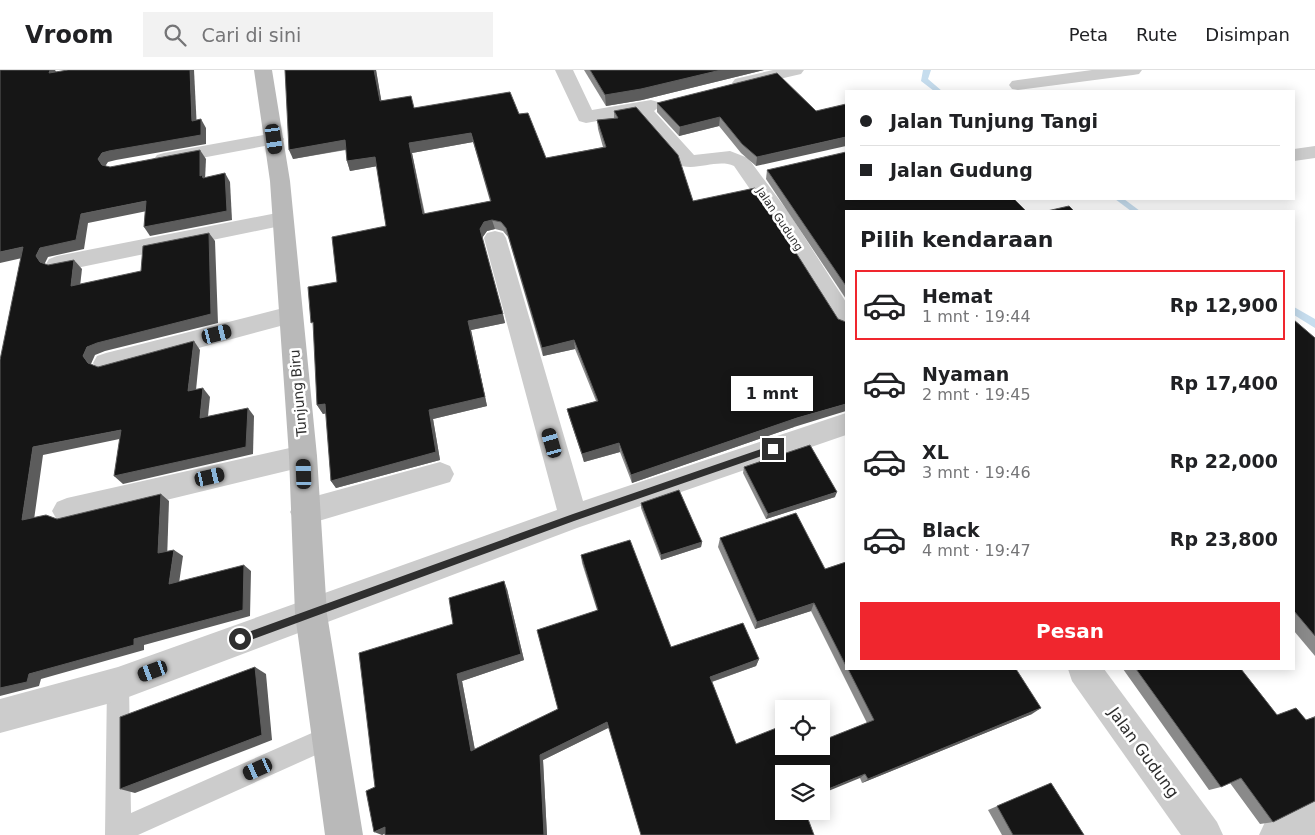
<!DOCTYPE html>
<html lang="id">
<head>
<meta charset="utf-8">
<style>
	body { margin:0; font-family:"DejaVu Sans",sans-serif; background:#f2f2f2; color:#202124; height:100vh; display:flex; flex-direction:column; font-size:19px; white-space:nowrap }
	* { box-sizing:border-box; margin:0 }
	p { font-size:16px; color:#757577 }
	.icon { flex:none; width:28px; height:28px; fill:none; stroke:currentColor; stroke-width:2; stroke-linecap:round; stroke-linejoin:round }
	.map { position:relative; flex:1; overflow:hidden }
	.panel { position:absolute; left:845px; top:140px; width:450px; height:460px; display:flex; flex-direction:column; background:#fff; border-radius:0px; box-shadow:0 2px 12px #0003 }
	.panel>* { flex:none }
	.guide { position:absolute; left:845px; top:20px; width:450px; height:110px; border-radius:0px; box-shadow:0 2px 12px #0003; display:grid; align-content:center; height:110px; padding:0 15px; background:#fff }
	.tools { position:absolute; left:775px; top:630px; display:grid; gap:10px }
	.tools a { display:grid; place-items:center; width:55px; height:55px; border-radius:0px; background:#fff; box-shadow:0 2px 12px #0003; font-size:25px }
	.end { position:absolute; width:22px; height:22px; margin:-11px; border:6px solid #2f2f2f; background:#fff; box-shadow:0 0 0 2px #fff }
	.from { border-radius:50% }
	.bubble { position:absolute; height:35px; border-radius:0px; background:#fff; box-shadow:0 2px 12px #0003; font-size:16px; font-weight:700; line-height:35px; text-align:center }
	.car { position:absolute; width:15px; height:30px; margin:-15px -8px; border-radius:6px; box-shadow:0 0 4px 1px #0007; background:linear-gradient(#222 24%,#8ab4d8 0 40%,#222 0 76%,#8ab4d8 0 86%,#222 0) }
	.guide b { display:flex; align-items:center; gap:18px; height:48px; font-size:19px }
	.guide b+b { border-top:1px solid #e0e0e0 }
	.guide i { width:12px; height:12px; background:#202124 }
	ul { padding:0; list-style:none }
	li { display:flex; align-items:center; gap:15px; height:70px; margin:0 10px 8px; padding:0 5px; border:2px solid transparent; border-radius:0px }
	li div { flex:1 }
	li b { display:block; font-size:19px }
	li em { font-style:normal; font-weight:700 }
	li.selected { border-color:#f0262e }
	li>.icon { width:45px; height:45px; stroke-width:1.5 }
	h2 { padding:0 15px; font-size:22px; line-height:60px }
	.cta { display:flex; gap:10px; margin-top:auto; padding:10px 15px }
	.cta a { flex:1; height:58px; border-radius:0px; background:#f0262e; color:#fff; font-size:20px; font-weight:700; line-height:58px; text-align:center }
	header { display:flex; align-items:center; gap:30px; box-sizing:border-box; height:70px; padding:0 25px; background:#fff; border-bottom:1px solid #e0e0e0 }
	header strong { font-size:24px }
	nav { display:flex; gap:28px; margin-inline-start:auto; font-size:18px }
	.search { width:350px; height:45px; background:#f2f2f2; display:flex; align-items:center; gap:12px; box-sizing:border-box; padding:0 18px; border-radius:0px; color:#757577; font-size:19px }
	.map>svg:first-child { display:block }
</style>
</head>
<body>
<header>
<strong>Vroom</strong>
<div class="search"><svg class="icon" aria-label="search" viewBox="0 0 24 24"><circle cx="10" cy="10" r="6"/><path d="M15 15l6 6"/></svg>Cari di sini</div>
<nav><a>Peta</a><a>Rute</a><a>Disimpan</a></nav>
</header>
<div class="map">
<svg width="1315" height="765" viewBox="0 0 1315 765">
	<rect width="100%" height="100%" fill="#fff"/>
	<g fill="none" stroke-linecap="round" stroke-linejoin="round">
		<g fill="#c6ddee" fill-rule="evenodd">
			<path d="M923,0H931L928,9L942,21H934L921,11Z"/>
			<path d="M1115,129H1124L1140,141H1131Z"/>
			<path d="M1294,237L1315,249V258L1294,245Z"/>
		</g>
		<path fill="#ccc" fill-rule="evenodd" d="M118,603L126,606L129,614L131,743L330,655L338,659L342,667L338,675L138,765H105L107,614L110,606Z"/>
		<g fill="#ccc" fill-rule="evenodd">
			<path d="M555,0H573L592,40L651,30L658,32L660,36L654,41L694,85L730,81L748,88L789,143L846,232V260L837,257L772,151L734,96C718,89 699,100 682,96L637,44L586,53L579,51Z"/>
			<path d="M773,0H804L801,4L741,18L735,17L732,13L735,9Z"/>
			<path d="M1092,0H1142L1139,4L1133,5L1018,20L1012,19L1009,15L1012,11L1018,10Z"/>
			<path d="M274,63L281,65L284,69L281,73L164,95L157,93L154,89L157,85L164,83Z"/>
			<path d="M1315,76V88L1294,91V79Z"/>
			<path d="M282,142L290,144L293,149L290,154L57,202L49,199L46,194L49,189L57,186Z"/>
			<path d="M495,161L503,163L506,168L583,431L846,343V365L577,458L118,631L0,663V629L118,597L557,440L484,168L487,163Z"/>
			<path d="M291,236L299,239L303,245L299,251L106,303L97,300L93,293L97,286L106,283Z"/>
			<path d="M303,375L313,378L317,386L313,394L303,397L67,454L57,450L52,441L57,432L67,428Z"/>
			<path d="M440,392L450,396L454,404L450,412L305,455L295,451L290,442L295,433L305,429Z"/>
			<path d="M1068,599H1104L1217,752L1223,765H1181L1072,611Z"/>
			<path d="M1315,729V765H1259L1265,752Z"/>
		</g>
		<path fill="#b9b9b9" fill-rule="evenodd" d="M254,0H272L290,111L317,386L327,544L363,765H325L295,544L289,386L270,111Z"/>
	</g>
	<g fill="#8a8a8a" fill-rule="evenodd">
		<path d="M285,0H376L381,30L414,38L519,44L546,88L603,77L598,59L597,50L614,48V41L693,131L794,357L632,413L620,382L584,392L569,347L567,339L596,331L575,279L543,286L508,167L503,161L495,159L487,161L482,168L505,253L471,260L487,336L433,349L440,390L336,418L331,411L326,343L323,344L317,335L337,212L386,156L377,96L350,101L347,91L346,80L293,89ZM473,72L490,131L425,144L412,83Z"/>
		<path d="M584,0H764L642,30L606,36Z"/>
		<path d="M657,33L816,41L756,96L741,83L719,56L679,66L657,42Z"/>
		<path d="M767,100L846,141V229L766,109Z"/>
		<path d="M1294,250L1315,268V586L1294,561Z"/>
		<path d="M744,397L835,427L766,449L743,403Z"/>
		<path d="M641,433L702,472L701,477L661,490L641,438Z"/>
		<path d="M720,468L825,499L846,492V599H1016L1032,644L862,713L860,708L608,658L543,690L547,765H385V763L382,765L375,717L453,554L507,519L524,590L462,611L475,680L558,639L597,540L582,493L581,485L671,577L759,589L756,596L712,612L736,674L797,681L867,653L811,541L755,559L718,477Z"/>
		<path d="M1123,599H1241L1277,645L1296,638L1306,650L1315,646V731L1273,752L1260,754L1230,713L1221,717L1209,720Z"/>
		<path d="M1051,713L1084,765H1002L988,740Z"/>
	</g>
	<g fill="#5c5c5c">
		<path d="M50,0H55L57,3H49Z"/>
		<path d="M190,0H194L197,60L192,51Z"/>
		<path d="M374,0H376L383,40L380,31Z"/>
		<path d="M721,0H764L642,30L606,36L605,25Z"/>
		<path d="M720,47L719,56L679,66L680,57Z"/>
		<path d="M201,49L206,58V74L116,90L108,92L104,98L98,89L102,83Z"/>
		<path d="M471,63L473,72L412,83L426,153L423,144L409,73Z"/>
		<path d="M846,67V76L756,96L757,87Z"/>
		<path d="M345,70L348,79L293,89L289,80Z"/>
		<path d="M200,80L206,89L205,110L200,106Z"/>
		<path d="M375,87L378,96L350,101L347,91Z"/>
		<path d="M225,103L230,112L232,150L150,166L144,157Z"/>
		<path d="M146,131L152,140L88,153L84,179L48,187L44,195L40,192L36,186L40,178L81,144Z"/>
		<path d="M492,150L495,159L487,161L482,168L480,159L484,152Z"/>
		<path d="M209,163L215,171L218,253L105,281L95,285L91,294L96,302L88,293L83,286L87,277Z"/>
		<path d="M23,177L31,186L0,193V182Z"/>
		<path d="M74,190L82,199L79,225L71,216Z"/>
		<path d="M503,244L505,253L471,260L487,336L433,349L440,390L336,418L331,411L429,340L468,251Z"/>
		<path d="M574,270L575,279L543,286L542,278Z"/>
		<path d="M194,271L200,280L195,330L188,321Z"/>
		<path d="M203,318L210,327L207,356L200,348Z"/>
		<path d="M325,334L331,342L323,344L317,335Z"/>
		<path d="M846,334V341L794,357L632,413L631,405L797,348Z"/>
		<path d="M248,338L254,346L253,384L123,414L114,406Z"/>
		<path d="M121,360L129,367L43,385L33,457L22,450L33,377Z"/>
		<path d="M619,373L620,382L584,392L582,384Z"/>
		<path d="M837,422L835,427L766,449L768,444Z"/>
		<path d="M161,424L169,431L167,490L158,483Z"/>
		<path d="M702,472L701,477L661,490V485Z"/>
		<path d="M174,480L183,486L178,520L169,514Z"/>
		<path d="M244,495L251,501L250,546L144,575V580L41,609L39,616L0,626V618L29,604L134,569Z"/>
		<path d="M504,511L507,519L524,590L462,611L476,686L471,681L457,604Z"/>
		<path d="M814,533L811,541L755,559L757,552Z"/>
		<path d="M759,589L756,596L708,613L710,607Z"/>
		<path d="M255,597L266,604L272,670L135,723L120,719Z"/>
		<path d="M1041,638L1032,644L862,713L868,709Z"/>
		<path d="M607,652L608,658L543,690L547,765H544L540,685Z"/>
		<path d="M865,704L860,708L821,724V722Z"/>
		<path d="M385,757L392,760L382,765L374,762Z"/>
	</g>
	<g fill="#161616" stroke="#5c5c5c" fill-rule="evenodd">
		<path d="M0,0H50L49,3L68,0H190L192,51L201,49V65L109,81L102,83L98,89L102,95L110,97L200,80V106L202,105L203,108L225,103L227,141L144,157L146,131L81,144L76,170L40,178L36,186L40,192L48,195L74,190L71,216L141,201L143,176L209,163L211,244L97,273L87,277L83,286L88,293L98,297L194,271L188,321L203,318L200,348L248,338L246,377L114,406L121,360L33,377L22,450L46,445L57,449L161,424L158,483L174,480L169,514L244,495L243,540L134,569V575L29,604L27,612L0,618V290L23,177L0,182Z"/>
		<path d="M285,0H374L380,31L411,26L414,38L510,22L519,44L528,43L546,88L606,77L597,50L618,48L614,41L636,37L678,85L693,131L755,118L838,249L846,252V334L797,348L631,405L619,373L582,384L567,339L598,331L574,270L542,278L506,158L501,152L492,150L484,152L480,159L503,244L468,251L485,327L429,340L436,382L331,411L325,334L317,335L313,252L311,253L308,217L337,212L332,167L386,156L375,87L347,91L345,70L289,80ZM471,63L491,131L423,144L409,73Z"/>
		<path d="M590,0H721L641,19L605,25Z"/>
		<path d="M777,3L816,41L846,34V67L757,87L742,74L720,47L680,57L657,33Z"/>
		<path d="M846,82V129H1014L1026,141H846V216L767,100Z"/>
		<path d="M1069,136L1074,141H1047Z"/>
		<path d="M1294,250L1315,268V566L1294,541Z"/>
		<path d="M810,375L837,422L768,444L744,397Z"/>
		<path d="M679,420L702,472L661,485L641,433Z"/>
		<path d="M796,443L825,499L846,492V596L814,533L757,552L720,468Z"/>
		<path d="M630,470L671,577L743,553L759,589L710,607L736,674L784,655V676H795L797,681L808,676H821V671L874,650L848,599H1016L1041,638L868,709L865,704L821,722V704H784V741H805L814,765H641L607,652L540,685L544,765H385V757L374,762L366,721L375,717L359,583L453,554L449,528L504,511L521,584L457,604L471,681L558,639L537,560L598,540L581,485Z"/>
		<path d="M255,597L262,665L120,719V647Z"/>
		<path d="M1136,599H1241L1277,645L1296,638L1306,650L1315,647V731L1273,752L1241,708L1221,717Z"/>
		<path d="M1051,713L1084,765H1013L997,736Z"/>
	</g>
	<path fill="#2f2f2f" d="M773,375L777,379L776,381L574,451L240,574L236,569L240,565L573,444Z"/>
	<g text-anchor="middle" stroke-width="5" stroke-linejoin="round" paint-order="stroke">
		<g font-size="11" fill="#2f2f2f" stroke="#fff">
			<text transform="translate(780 149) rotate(56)" y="4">Jalan Gudung</text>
		</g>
		<g font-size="14" fill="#2f2f2f" stroke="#fff">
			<text transform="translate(298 323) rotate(-95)" y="5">Tunjung Biru</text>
		</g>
		<g font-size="16" fill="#2f2f2f" stroke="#fff">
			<text transform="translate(1144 682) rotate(54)" y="6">Jalan Gudung</text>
		</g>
	</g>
</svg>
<div class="tools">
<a><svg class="icon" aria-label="locate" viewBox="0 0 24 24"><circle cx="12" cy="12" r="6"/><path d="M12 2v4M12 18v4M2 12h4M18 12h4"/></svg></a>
<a><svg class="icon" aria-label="layers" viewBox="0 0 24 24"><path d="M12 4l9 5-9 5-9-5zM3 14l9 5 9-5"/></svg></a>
</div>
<i class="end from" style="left:240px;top:569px"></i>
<i class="end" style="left:773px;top:379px"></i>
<div class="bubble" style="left:731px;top:306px;width:82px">1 mnt</div>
<i class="car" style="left:274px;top:69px;rotate:172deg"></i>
<i class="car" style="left:217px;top:264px;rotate:76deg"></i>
<i class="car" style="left:552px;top:373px;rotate:344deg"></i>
<i class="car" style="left:304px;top:404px;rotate:358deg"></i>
<i class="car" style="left:210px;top:407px;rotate:77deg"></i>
<i class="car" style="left:153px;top:601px;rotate:250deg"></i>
<i class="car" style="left:258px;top:699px;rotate:246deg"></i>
<div class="guide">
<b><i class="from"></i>Jalan Tunjung Tangi</b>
<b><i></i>Jalan Gudung</b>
</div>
<section class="panel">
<h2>Pilih kendaraan</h2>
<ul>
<li class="selected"><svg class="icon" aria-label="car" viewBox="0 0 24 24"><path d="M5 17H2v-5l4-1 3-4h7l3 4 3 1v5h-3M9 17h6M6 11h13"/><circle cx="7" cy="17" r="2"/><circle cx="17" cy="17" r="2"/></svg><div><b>Hemat</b><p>1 mnt · 19:44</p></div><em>Rp 12,900</em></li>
<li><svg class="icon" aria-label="car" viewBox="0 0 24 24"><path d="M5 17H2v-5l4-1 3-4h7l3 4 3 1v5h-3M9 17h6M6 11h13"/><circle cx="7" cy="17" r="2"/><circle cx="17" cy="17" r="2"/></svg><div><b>Nyaman</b><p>2 mnt · 19:45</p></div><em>Rp 17,400</em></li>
<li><svg class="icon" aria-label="car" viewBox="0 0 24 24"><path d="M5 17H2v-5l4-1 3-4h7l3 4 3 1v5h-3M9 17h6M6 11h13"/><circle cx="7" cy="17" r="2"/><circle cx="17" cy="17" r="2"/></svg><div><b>XL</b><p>3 mnt · 19:46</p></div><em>Rp 22,000</em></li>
<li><svg class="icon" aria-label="car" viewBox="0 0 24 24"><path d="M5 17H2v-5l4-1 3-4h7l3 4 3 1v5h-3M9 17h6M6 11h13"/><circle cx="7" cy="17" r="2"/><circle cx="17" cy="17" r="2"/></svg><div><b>Black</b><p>4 mnt · 19:47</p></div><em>Rp 23,800</em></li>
</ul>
<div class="cta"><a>Pesan</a></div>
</section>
</div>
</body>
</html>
